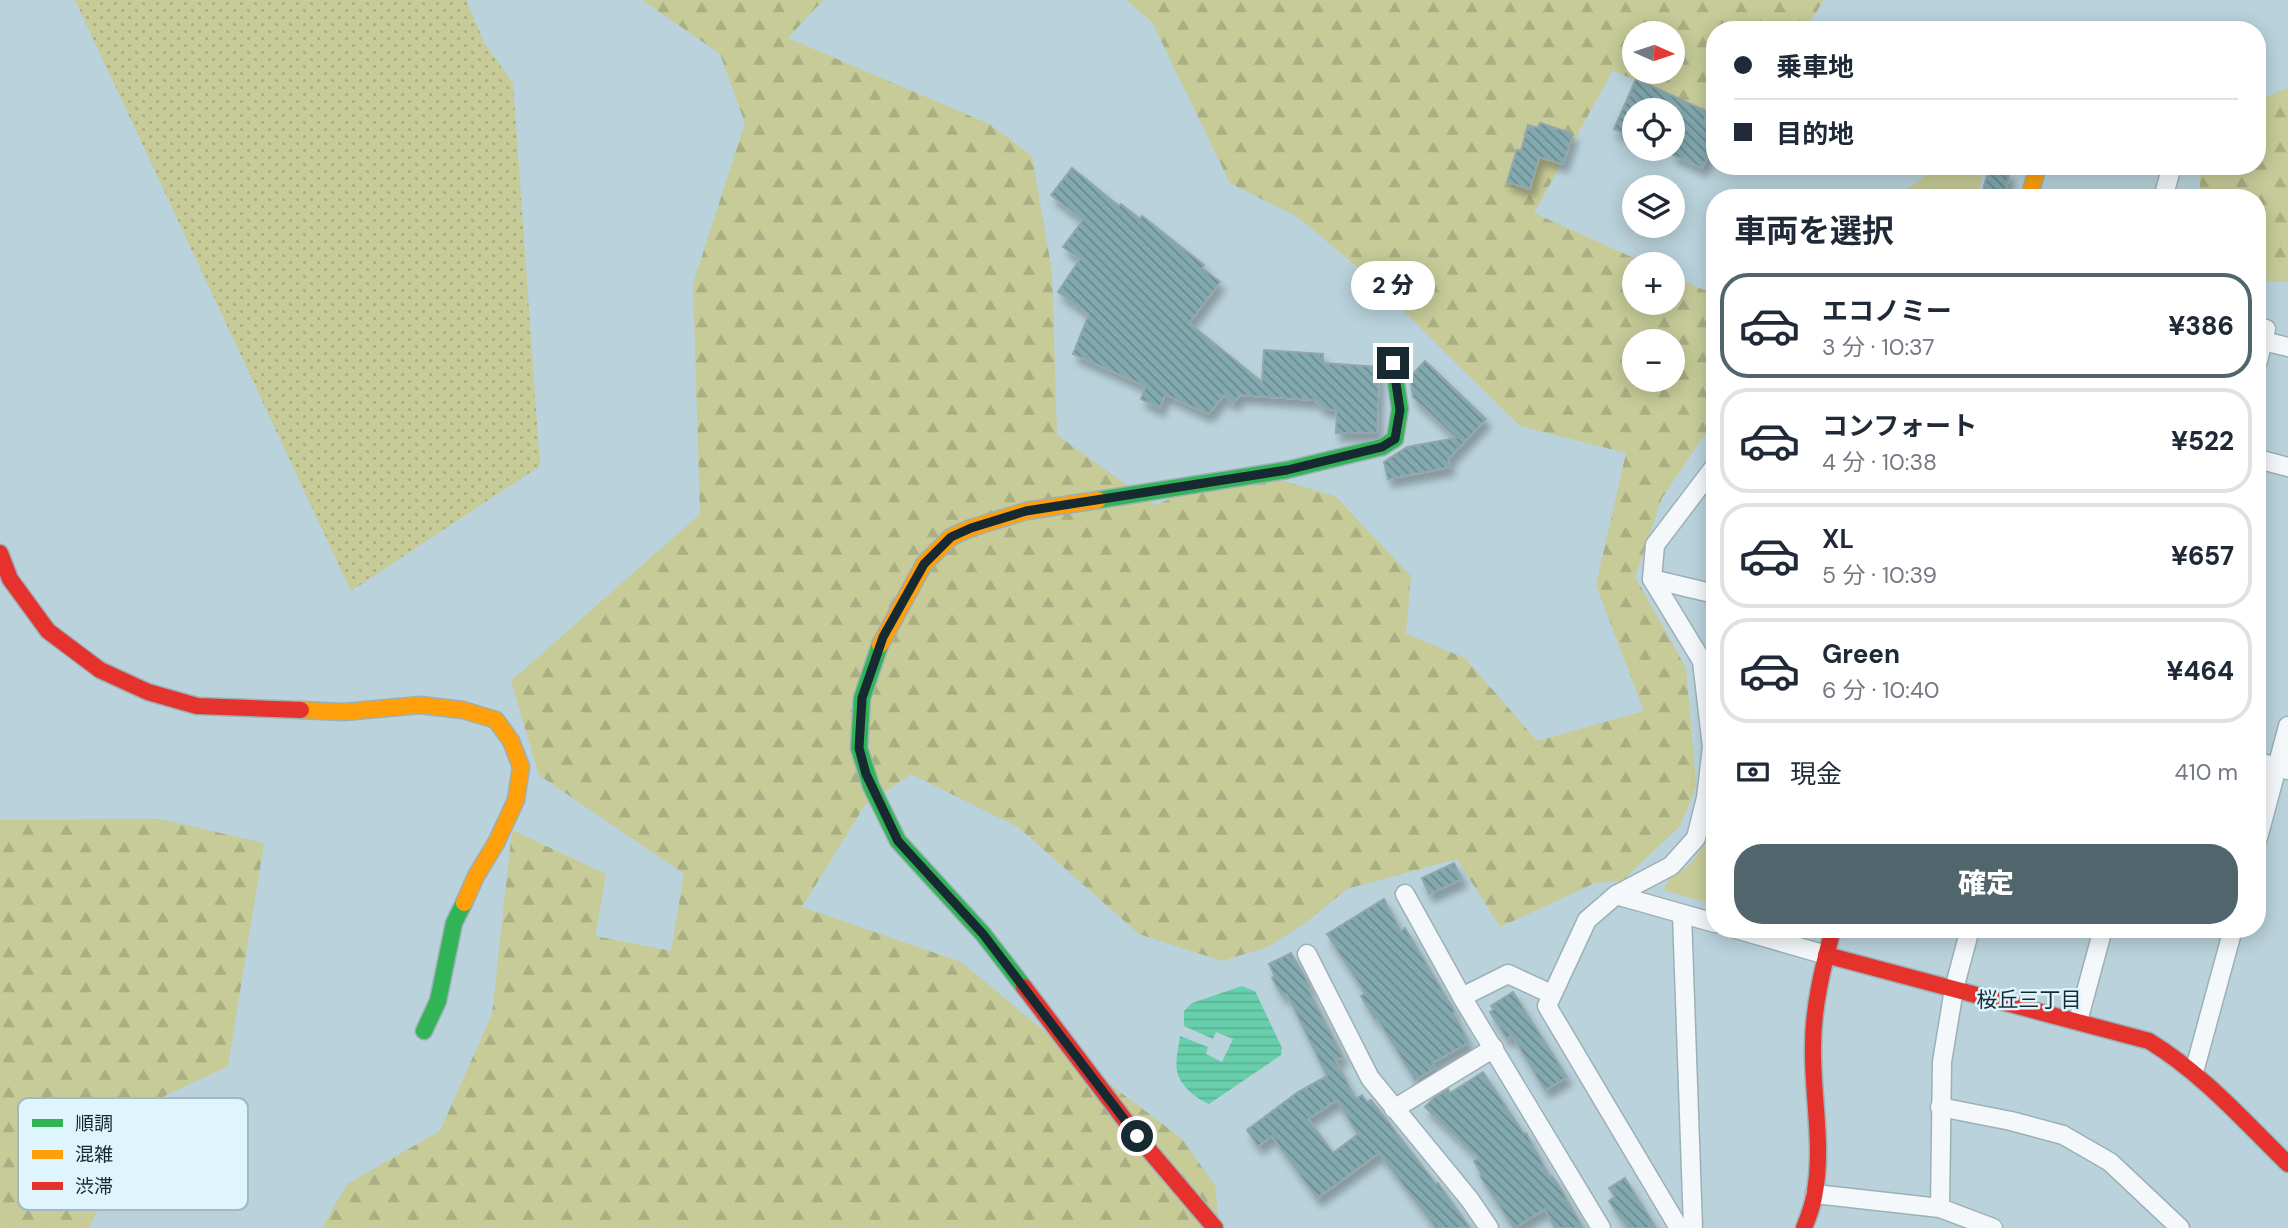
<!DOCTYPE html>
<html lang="ja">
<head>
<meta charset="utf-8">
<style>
	body { margin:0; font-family:"DM Sans","Noto Sans JP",sans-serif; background:#f6f6f7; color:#1f2937; height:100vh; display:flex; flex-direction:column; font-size:26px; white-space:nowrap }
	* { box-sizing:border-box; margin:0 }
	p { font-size:23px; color:#747a83 }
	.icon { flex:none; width:38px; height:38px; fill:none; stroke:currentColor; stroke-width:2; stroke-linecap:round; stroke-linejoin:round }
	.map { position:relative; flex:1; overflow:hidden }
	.panel { position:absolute; left:1706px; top:189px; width:560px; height:749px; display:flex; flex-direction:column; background:#fff; border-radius:28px; box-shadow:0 4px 18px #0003 }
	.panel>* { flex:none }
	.top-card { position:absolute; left:1706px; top:21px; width:560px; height:154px; border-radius:28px; box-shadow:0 4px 18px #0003; display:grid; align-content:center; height:154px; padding:0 28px; background:#fff }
	.needle { width:46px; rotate:93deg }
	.buttons { position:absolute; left:1622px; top:21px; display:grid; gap:14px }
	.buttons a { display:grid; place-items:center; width:63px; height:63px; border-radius:50%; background:#fff; box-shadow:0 4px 18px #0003; font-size:35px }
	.end { position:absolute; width:32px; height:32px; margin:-16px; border:9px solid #182a31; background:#fff; box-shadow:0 0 0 4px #fff }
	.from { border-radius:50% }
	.bubble { position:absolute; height:49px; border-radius:24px; background:#fff; box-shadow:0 4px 18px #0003; font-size:23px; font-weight:800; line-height:49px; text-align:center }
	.top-card b { display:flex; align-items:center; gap:24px; height:66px; font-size:26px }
	.top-card b+b { border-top:2px solid #e0e1e3 }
	.top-card i { width:18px; height:18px; background:#1f2937 }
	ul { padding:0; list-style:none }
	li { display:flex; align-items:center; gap:21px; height:105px; margin:0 14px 10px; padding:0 14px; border:4px solid #e0e1e3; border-radius:28px }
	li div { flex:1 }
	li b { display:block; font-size:26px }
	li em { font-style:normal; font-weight:800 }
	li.selected { border-color:#50656c }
	li>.icon { width:63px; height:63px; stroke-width:1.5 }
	h2 { padding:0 28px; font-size:32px; line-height:84px }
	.pay { display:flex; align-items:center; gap:18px; height:77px; padding:0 28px; font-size:26px }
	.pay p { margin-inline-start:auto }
	.cta { display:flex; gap:14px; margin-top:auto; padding:14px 28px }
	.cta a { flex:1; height:80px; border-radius:28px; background:#50656c; color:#fff; font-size:28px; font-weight:800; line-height:80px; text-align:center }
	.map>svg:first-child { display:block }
</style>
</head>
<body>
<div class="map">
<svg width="2288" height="1228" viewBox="0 0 2288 1228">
	<defs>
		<pattern id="grass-dots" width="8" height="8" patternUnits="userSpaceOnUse" patternTransform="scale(1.75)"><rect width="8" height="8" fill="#c6cb98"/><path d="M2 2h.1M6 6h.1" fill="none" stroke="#a9ae83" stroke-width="1.8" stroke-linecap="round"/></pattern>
		<pattern id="forest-firs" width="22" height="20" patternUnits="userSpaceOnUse" patternTransform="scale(1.75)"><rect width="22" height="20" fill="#c6cb98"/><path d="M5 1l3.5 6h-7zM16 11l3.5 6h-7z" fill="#a9ae83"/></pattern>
		<pattern id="water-rules" width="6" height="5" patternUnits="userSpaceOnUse" patternTransform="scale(1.75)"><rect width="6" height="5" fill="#68cfac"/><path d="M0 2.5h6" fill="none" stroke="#59b294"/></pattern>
		<pattern id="building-back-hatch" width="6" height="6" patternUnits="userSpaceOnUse" patternTransform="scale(1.75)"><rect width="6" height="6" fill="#82a9af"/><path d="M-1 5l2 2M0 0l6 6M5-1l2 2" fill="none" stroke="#698a8f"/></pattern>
		<filter id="shadow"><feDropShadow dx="4.5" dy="8" stdDeviation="3.5" flood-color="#0004"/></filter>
	</defs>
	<rect width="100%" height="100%" fill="#b9d2db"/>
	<path fill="url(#grass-dots)" d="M75,0H466L485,44L513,83L540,466L351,591Z"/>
	<g fill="url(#forest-firs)" fill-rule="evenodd">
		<path d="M642,0H823L788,38L989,124L1032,156L1052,272L1057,435L1155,505L1241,469L1335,496L1411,576L1406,634L1465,658L1537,741L1644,711L1596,585L1626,453L1520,426L1368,276L1299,218L1230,183L1152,22L1126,0H1824L1805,30H1715V118L1613,70L1534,213L1647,264H1634V303H1673V276L1715,295V419L1662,498L1635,577L1686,668L1696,786L1680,826L1622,881L1595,883L1500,927L1457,859L1347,889L1304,924L1267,947L1222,961L1139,934L1018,827L911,774L865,805L802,907L961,962L1095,1073L1181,1138L1215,1185L1219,1228H322L347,1184L440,1131L492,1014L512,830L606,874L595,936L671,951L684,874L539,775L511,681L700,514L693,284L745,123L720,54ZM1634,33H1673V72H1634ZM1634,341H1673V380H1634Z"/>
		<path d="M2288,88V282L2258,281V198H2201L2199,171L2194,166H2258V100Z"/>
		<path d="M160,819L264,843L228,1066L148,1104L89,1228H0V820Z"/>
	</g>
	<g fill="#c6cb98">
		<path d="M1938,166H1986L1976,198H1925L1904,192Z"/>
		<path d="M1715,818V905L1664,890C1670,871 1679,876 1691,863C1702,851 1709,833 1715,818Z"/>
	</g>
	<path fill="url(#water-rules)" d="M1242,986L1255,991L1282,1048L1281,1055L1209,1104C1197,1099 1179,1085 1177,1071C1175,1061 1179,1046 1180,1036L1208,1047L1206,1054L1222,1062L1233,1039L1216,1032L1213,1039L1184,1026V1011L1192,1003Z"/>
	<g fill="url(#building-back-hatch)" stroke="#92a7ac" stroke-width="2" fill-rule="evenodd" filter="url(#shadow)">
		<path d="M1636,79L1708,112L1703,123L1715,129V143L1702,168L1673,155V110H1634V138L1614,129Z"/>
		<path d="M1540,123L1573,134L1563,164L1539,157L1530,189L1507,182L1517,150L1521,151L1528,125L1538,128Z"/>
		<path d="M1989,167L2010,173L2003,198H1981Z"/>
		<path d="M1072,168L1119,206L1121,204L1140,219L1142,216L1204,265L1202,268L1220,282L1189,323L1262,382L1264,350L1323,354V363L1379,367L1377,433H1336L1337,411L1322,407L1315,400L1240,395L1233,403L1224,395L1208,414L1165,394L1160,408L1141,399L1146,386L1073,354L1089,314L1058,292L1080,259L1063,247L1083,220L1051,195Z"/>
		<path d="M1425,361L1486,419L1448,459L1450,467L1388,479L1384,462L1407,447L1456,438L1413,397L1410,377Z"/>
		<path d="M1454,863L1462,879L1429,894L1422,878Z"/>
		<path d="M1384,899L1401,931L1405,928L1455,1012L1453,1013L1469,1042L1432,1063L1435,1068L1415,1080L1377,1018L1375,1019L1365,1003L1361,996L1365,993L1327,934Z"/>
		<path d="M1291,953L1310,986L1308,989L1343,1057L1335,1060L1356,1099L1362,1095L1367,1102L1371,1100L1436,1184L1438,1183L1470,1228H1436L1379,1153L1317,1198L1272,1136L1258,1146L1247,1130L1298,1092L1327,1076L1287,994L1282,995L1272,978L1275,976L1269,964ZM1337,1100L1358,1134L1333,1153L1308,1119Z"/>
		<path d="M1513,992L1567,1077L1545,1090L1512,1035L1507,1039L1490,1012L1494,1009L1491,1006Z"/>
		<path d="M1483,1072L1524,1134L1526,1133L1550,1177L1552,1176L1558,1184L1583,1228H1555L1545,1209L1514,1228L1480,1176L1482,1175L1474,1161L1479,1158L1425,1107L1434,1098L1448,1089L1450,1093Z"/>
		<path d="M1625,1178L1656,1228H1629L1621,1219L1609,1201L1615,1197L1609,1188Z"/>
	</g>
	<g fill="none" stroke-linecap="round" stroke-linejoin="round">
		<defs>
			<g id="street">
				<path d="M2163,198L2172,166"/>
				<path d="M2258,327L2266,329L2258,361"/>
				<path d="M2263,341L2288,347"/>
				<path d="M2258,459L2288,467"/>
				<path d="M1652,579L1715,594"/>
				<path d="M2258,762L2288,770"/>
				<path d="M2258,838L2288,726"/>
				<path d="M1405,894L1462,997L1601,1228"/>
				<path d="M1616,895L1715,923"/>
				<path d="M1682,914L1693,1228"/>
				<path d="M1736,929L1826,955"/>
				<path d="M1307,954L1370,1078L1470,1200L1489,1228"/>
				<path d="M1462,997L1508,974L1551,994"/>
				<path d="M2078,1021L2103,929"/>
				<path d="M2194,1072L2233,929"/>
				<path d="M1940,1107L2011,1121L2063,1135L2110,1162L2180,1228"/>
				<path d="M1394,1109L1494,1048"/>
				<path d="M1815,1194L1940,1208L1993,1228"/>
				<path d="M1940,1208L1942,1062L1954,989L1970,929"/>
				<path d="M1679,1228L1547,1006L1587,920L1616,895L1671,866L1696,838L1706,798L1712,747L1702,661L1652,579L1655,545L1715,466"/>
			</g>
			<g id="fast">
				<path d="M1098,500L1287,470L1382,447L1395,439L1400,409L1393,363"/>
				<path d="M880,645L862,698L859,748L871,786L898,841L983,934L1024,987"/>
				<path d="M424,1031L438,1001L454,923L464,903"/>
			</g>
			<g id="slow">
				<path d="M2029,198L2038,166"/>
				<path d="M880,645L924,564L951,537L971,528L1026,511L1098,500"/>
				<path d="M301,710L344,712L420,705L463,710L496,720L511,741L521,767L516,800L496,843L476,876L464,903"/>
			</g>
			<g id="jam">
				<path d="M0,553L10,579L48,631L100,670L148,692L197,706L301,710"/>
				<path d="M1826,955L2149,1041C2203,1074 2243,1120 2288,1164"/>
				<path d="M1024,987L1137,1136L1215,1228"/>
				<path d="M1804,1228C1808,1218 1812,1208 1814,1197C1824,1147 1812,1096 1813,1046C1813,1006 1823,967 1833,929"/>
			</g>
		</defs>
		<use href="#street" stroke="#9cb0b7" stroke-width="21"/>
		<use href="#fast" stroke="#9cb0b7" stroke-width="19"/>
		<use href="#slow" stroke="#9cb0b7" stroke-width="19"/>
		<use href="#jam" stroke="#9cb0b7" stroke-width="19"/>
		<use href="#street" stroke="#f4f8fa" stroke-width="18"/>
		<use href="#fast" stroke="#30b455" stroke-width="16"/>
		<use href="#slow" stroke="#ff9f0a" stroke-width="16"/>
		<use href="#jam" stroke="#e5322d" stroke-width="16"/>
	</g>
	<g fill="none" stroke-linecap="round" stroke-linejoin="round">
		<path stroke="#182a31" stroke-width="9" d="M1137,1136L983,934L898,841L866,774L859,748L862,698L883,637L924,564L951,537L971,528L1026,511L1287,470L1382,447L1395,439L1400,410L1393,363"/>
	</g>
	<g text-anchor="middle" stroke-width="5" stroke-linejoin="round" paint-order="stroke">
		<g font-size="21" fill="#182a31" stroke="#def5fe">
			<text x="2029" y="1007">桜丘三丁目</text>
		</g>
	</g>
	<rect x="18" y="1098" width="230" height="112" rx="10" fill="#def5fe" stroke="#a3b8c0" stroke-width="2"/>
	<rect x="32" y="1119" width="31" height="8" fill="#30b455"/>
	<rect x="32" y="1150" width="31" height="9" fill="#ff9f0a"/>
	<rect x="32" y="1182" width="31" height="8" fill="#e5322d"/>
	<g font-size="19" fill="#182a31">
		<text x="75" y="1130">順調</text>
		<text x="75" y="1161">混雑</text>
		<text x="75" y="1193">渋滞</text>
	</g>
</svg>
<div class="buttons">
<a><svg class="needle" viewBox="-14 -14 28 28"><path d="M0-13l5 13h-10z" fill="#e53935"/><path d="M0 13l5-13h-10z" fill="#747a83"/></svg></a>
<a><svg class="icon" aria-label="locate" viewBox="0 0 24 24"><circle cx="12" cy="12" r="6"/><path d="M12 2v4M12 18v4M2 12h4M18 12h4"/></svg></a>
<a><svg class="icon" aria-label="layers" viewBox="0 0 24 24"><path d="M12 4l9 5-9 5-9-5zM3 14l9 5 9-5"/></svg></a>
<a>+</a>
<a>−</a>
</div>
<i class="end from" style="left:1137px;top:1136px"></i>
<i class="end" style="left:1393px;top:363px"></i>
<div class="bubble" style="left:1351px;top:261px;width:84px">2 分</div>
<div class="top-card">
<b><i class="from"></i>乗車地</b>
<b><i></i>目的地</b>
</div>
<section class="panel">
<h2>車両を選択</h2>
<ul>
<li class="selected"><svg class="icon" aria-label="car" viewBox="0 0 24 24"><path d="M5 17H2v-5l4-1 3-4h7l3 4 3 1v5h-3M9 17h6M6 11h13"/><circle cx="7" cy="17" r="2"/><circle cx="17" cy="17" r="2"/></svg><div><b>エコノミー</b><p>3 分 · 10:37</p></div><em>¥386</em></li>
<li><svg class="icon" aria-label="car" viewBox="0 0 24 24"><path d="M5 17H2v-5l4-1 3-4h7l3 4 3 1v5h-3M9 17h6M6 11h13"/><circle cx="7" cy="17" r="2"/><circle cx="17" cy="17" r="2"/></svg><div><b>コンフォート</b><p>4 分 · 10:38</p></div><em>¥522</em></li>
<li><svg class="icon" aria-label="car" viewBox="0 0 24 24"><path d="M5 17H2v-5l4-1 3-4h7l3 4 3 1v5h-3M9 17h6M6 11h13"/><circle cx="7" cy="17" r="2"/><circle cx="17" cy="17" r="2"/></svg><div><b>XL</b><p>5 分 · 10:39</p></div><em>¥657</em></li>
<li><svg class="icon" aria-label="car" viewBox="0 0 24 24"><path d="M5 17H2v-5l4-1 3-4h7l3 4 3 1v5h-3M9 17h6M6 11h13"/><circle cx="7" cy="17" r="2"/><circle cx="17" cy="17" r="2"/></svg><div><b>Green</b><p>6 分 · 10:40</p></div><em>¥464</em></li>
</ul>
<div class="pay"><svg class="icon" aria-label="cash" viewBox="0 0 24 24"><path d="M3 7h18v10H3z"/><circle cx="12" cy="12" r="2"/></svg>現金<p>410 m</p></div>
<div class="cta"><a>確定</a></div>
</section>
</div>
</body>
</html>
